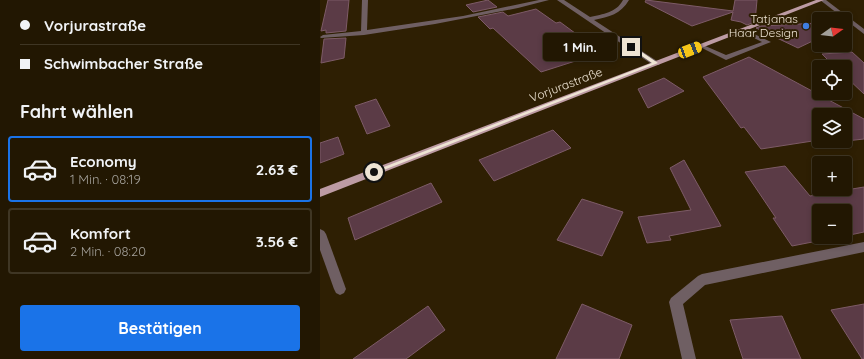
<!DOCTYPE html>
<html lang="de">
<head>
<meta charset="utf-8">
<style>
	body { margin:0; font-family:Quicksand,sans-serif; background:#2e2411; color:#f1f3f6; height:100vh; display:flex; flex-direction:column; font-size:15px; white-space:nowrap }
	* { box-sizing:border-box; margin:0 }
	p { font-size:13px; color:#a29f99 }
	.icon { flex:none; width:22px; height:22px; fill:none; stroke:currentColor; stroke-width:2; stroke-linecap:round; stroke-linejoin:round }
	.map { position:relative; flex:1; overflow:hidden }
	.details { display:flex; flex-direction:column; background:#221702; width:320px }
	.details>* { flex:none }
	.top-card { display:grid; align-content:center; height:88px; padding:0 20px; background:#221702 }
	.needle { width:26px; rotate:76deg }
	.buttons { position:absolute; left:492px; top:12px; display:grid; gap:8px }
	.buttons a { display:grid; place-items:center; width:40px; height:40px; border-radius:4px; background:#221702; box-shadow:0 2px 6px #0003,0 0 0 1px #3f3624; font-size:20px }
	.end { position:absolute; width:18px; height:18px; margin:-9px; border:5px solid #eee4d4; background:#111; box-shadow:0 0 0 2px #111 }
	.from { border-radius:50% }
	.bubble { position:absolute; height:28px; border-radius:4px; background:#221702; box-shadow:0 2px 6px #0003,0 0 0 1px #3f3624; font-size:13px; font-weight:800; line-height:28px; text-align:center }
	.car { position:absolute; width:12px; height:24px; margin:-12px -6px; border-radius:5px; box-shadow:0 0 3px 1px #0007; background:linear-gradient(#f5c518 24%,#345 0 40%,#f5c518 0 76%,#345 0 86%,#f5c518 0) }
	.top-card b { display:flex; align-items:center; gap:14px; height:38px; font-size:15px }
	.top-card b+b { border-top:1px solid #3f3624 }
	.top-card i { width:10px; height:10px; background:#f1f3f6 }
	ul { padding:0; list-style:none }
	li { display:flex; align-items:center; gap:12px; height:66px; margin:0 8px 6px; padding:0 12px; border:2px solid #3f3624; border-radius:4px }
	li div { flex:1 }
	li b { display:block; font-size:15px }
	li em { font-style:normal; font-weight:800 }
	li.selected { border-color:#1a73e8 }
	li>.icon { width:36px; height:36px; stroke-width:1.5 }
	h2 { padding:0 20px; font-size:18px; line-height:48px }
	.action { display:flex; gap:8px; margin-top:auto; padding:8px 20px }
	.action a { flex:1; height:46px; border-radius:4px; background:#1a73e8; color:#fff; font-size:16px; font-weight:800; line-height:46px; text-align:center }
	main { display:flex; flex:1; min-height:0 }
	.map>svg:first-child { display:block }
</style>
</head>
<body>
<main>
<section class="details">
<div class="top-card">
<b><i class="from"></i>Vorjurastraße</b>
<b><i></i>Schwimbacher Straße</b>
</div>
<h2>Fahrt wählen</h2>
<ul>
<li class="selected"><svg class="icon" aria-label="car" viewBox="0 0 24 24"><path d="M5 17H2v-5l4-1 3-4h7l3 4 3 1v5h-3M9 17h6M6 11h13"/><circle cx="7" cy="17" r="2"/><circle cx="17" cy="17" r="2"/></svg><div><b>Economy</b><p>1 Min. · 08:19</p></div><em>2.63 €</em></li>
<li><svg class="icon" aria-label="car" viewBox="0 0 24 24"><path d="M5 17H2v-5l4-1 3-4h7l3 4 3 1v5h-3M9 17h6M6 11h13"/><circle cx="7" cy="17" r="2"/><circle cx="17" cy="17" r="2"/></svg><div><b>Komfort</b><p>2 Min. · 08:20</p></div><em>3.56 €</em></li>
</ul>
<div class="action"><a>Bestätigen</a></div>
</section>
<div class="map">
<svg width="544" height="359" viewBox="0 0 544 359">
	<rect width="100%" height="100%" fill="#2e1f03"/>
	<g fill="#5b3b46" stroke="#7d5b67">
		<path d="M8,0H29L26,31L6,33V30L1,31Z"/>
		<path d="M168,0L177,7L153,12L146,5Z"/>
		<path d="M326,0L413,11L415,0H437L435,22L427,25L421,22L411,20L413,12L372,26L325,2Z"/>
		<path d="M216,9L236,23L240,22L259,36L269,33L293,49L221,72L173,28L170,29L158,17L183,12L188,16Z"/>
		<path d="M499,23V38L478,48L436,28L441,26Z"/>
		<path d="M26,38L24,58L1,63L4,39Z"/>
		<path d="M532,52L544,63V94L525,76V67H515L502,54Z"/>
		<path d="M429,57L544,119V139L508,143L506,141H525V115H499V140L441,149L424,127L421,128L383,77Z"/>
		<path d="M344,78L364,91L328,108L318,89Z"/>
		<path d="M56,99L70,126L47,134L35,106Z"/>
		<path d="M233,130L251,148L174,181L159,160Z"/>
		<path d="M18,137L24,154L0,163V143Z"/>
		<path d="M364,160L401,226L349,236L351,240L327,243L318,217L371,210L350,168Z"/>
		<path d="M465,166L490,196L544,187V232L525,236V211H499V237H518L472,246L453,218H456L425,172Z"/>
		<path d="M111,183L122,202L35,240L28,218Z"/>
		<path d="M262,199L303,212L282,256L237,240Z"/>
		<path d="M262,304L312,325L299,359H236Z"/>
		<path d="M544,304V359H542L511,310Z"/>
		<path d="M108,306L125,330L86,359H33Z"/>
		<path d="M462,316L481,359H423L410,320Z"/>
	</g>
	<g fill="none" stroke-linecap="round" stroke-linejoin="round">
		<g fill="#6f5f63" fill-rule="evenodd">
			<path d="M42,0H48L47,30L143,16L219,0H229L198,8L115,24L44,35L1,38L0,37L3,35L41,31Z"/>
			<path d="M237,0H244L270,17C283,14 296,13 303,0H309C301,14 289,17 274,20L340,63L339,65H333Z"/>
			<path d="M500,0H506L544,29V34Z"/>
			<path d="M420,29H424L451,42L406,60L378,46L383,45L406,55L442,42L420,31Z"/>
			<path d="M0,229L4,231L6,234L26,289L24,293L20,295L16,293L14,289L0,250Z"/>
			<path d="M544,242V252L385,285L363,304L376,359H362L349,302L351,298L378,276L382,274Z"/>
		</g>
		<path fill="#bd9ba4" fill-rule="evenodd" d="M496,0H504L0,197V189Z"/>
	</g>
	<path fill="#eee4d4" d="M310,46H313L338,63L56,173H52L51,172L332,63L310,48Z"/>
	<circle fill="#3f7fe0" stroke="#2e1f03" stroke-width="1.5" cx="486" cy="26" r="4"/>
	<g text-anchor="middle" stroke-width="4" stroke-linejoin="round" paint-order="stroke">
		<g font-size="12" fill="#eee4d4" stroke="#2e1f03" text-anchor="end">
			<text x="478" y="23">Tatjanas<tspan x="478" dy="14">Haar Design</tspan></text>
		</g>
		<g font-size="12" fill="#eee4d4" stroke="#2e1f03">
			<text transform="translate(246 85) rotate(-21)" y="4">Vorjurastraße</text>
		</g>
	</g>
</svg>
<div class="buttons">
<a><svg class="needle" viewBox="-14 -14 28 28"><path d="M0-13l5 13h-10z" fill="#e53935"/><path d="M0 13l5-13h-10z" fill="#a29f99"/></svg></a>
<a><svg class="icon" aria-label="locate" viewBox="0 0 24 24"><circle cx="12" cy="12" r="6"/><path d="M12 2v4M12 18v4M2 12h4M18 12h4"/></svg></a>
<a><svg class="icon" aria-label="layers" viewBox="0 0 24 24"><path d="M12 4l9 5-9 5-9-5zM3 14l9 5 9-5"/></svg></a>
<a>+</a>
<a>−</a>
</div>
<i class="end from" style="left:54px;top:172px"></i>
<i class="end" style="left:311px;top:47px"></i>
<div class="bubble" style="left:223px;top:33px;width:74px">1 Min.</div>
<i class="car" style="left:370px;top:50px;rotate:69deg"></i>
</div>
</main>
</body>
</html>
